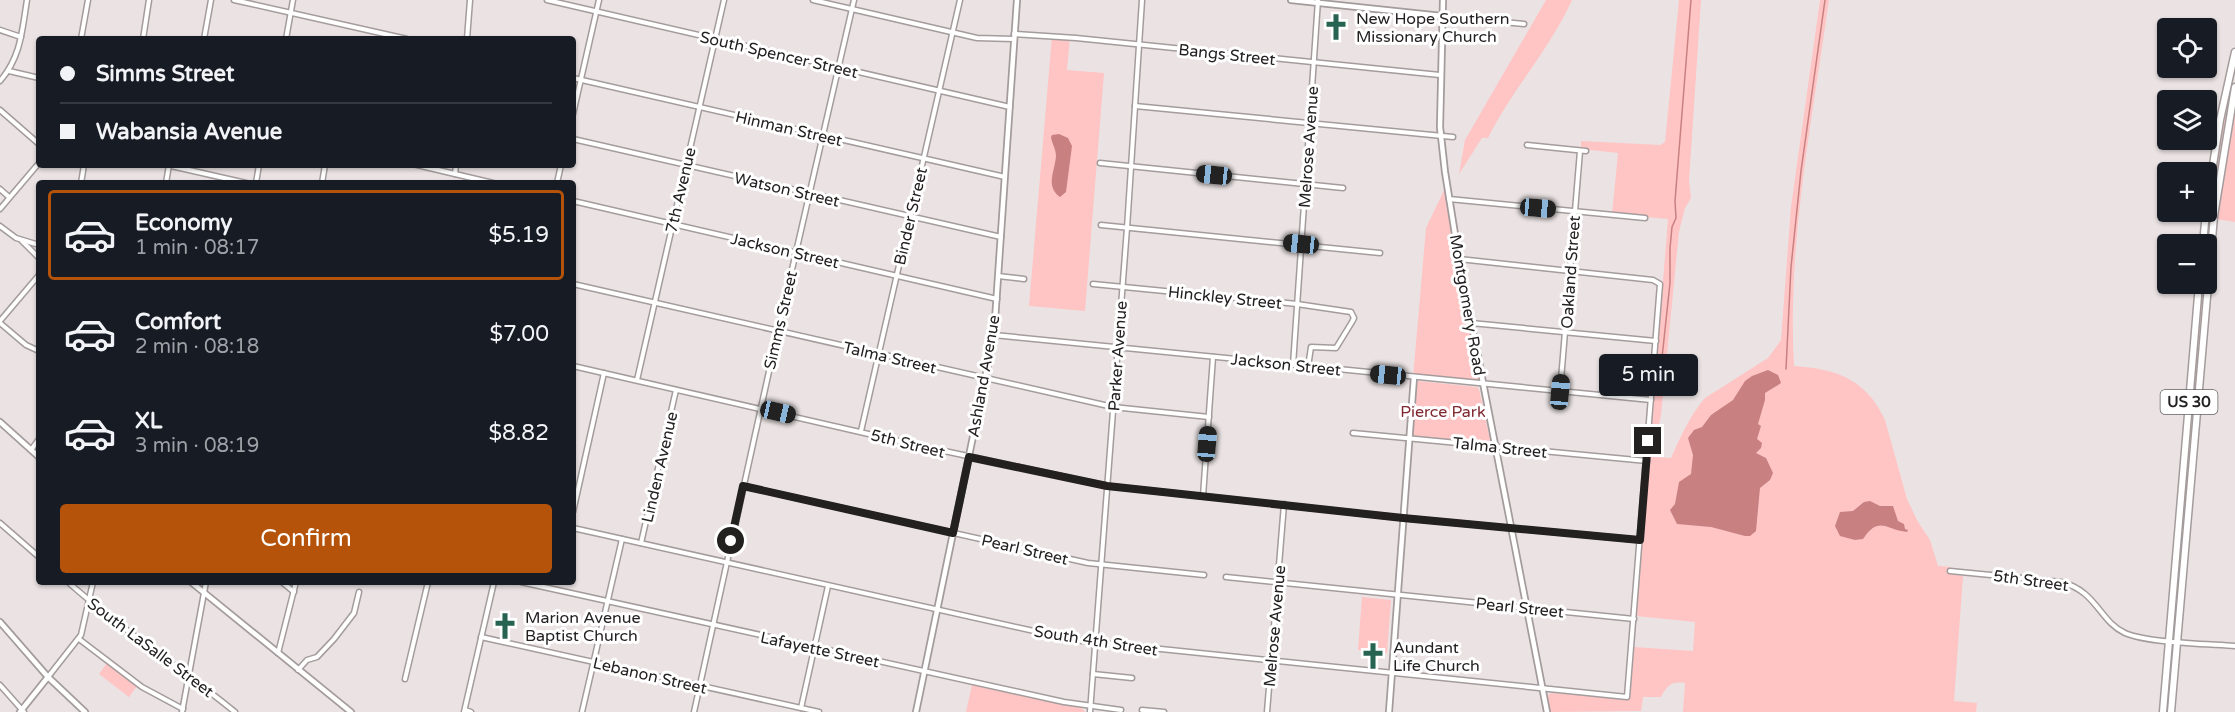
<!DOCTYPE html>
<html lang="en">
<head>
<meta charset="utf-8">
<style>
	body { margin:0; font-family:"Varela Round",sans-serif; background:#242831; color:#f1f3f6; height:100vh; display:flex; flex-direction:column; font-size:22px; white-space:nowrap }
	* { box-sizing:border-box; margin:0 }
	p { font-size:20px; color:#9ea1a6 }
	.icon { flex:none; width:33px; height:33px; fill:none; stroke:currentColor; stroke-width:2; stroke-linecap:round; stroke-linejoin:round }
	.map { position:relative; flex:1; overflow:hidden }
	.drawer { position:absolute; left:36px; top:180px; width:540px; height:405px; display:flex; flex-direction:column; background:#171b24; border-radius:6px; box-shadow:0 2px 4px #0004 }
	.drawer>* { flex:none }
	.top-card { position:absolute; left:36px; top:36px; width:540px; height:132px; border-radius:6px; box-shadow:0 2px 4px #0004; display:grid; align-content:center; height:132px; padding:0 24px; background:#171b24 }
	.controls { position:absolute; left:2157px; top:18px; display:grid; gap:12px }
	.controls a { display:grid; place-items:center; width:60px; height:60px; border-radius:6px; background:#171b24; box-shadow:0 2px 4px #0004; font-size:30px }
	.end { position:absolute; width:27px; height:27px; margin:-14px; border:8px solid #232020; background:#fff; box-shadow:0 0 0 3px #fff }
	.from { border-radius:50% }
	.bubble { position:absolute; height:42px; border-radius:6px; background:#171b24; box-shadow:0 2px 4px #0004; font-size:20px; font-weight:600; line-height:42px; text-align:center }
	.car { position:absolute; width:18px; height:36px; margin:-18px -9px; border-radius:8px; box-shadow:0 0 4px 2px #0007; background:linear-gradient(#222 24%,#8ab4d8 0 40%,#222 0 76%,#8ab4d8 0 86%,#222 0) }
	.top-card b { display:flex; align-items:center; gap:21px; height:57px; font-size:22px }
	.top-card b+b { border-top:2px solid #363941 }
	.top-card i { width:15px; height:15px; background:#f1f3f6 }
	ul { padding:10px 0 0; list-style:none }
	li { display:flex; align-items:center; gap:18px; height:90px; margin:0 12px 9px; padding:0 12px; border:3px solid transparent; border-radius:6px }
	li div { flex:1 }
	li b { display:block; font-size:22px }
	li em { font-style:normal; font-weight:600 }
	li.active { border-color:#b45309 }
	li>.icon { width:54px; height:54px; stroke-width:1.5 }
	.primary-button { display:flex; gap:12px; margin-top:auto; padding:12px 24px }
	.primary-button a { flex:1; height:69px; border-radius:6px; background:#b45309; color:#fff; font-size:24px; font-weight:600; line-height:69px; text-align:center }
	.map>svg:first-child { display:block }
</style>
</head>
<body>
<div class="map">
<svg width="2235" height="712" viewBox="0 0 2235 712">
	<rect width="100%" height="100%" fill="#ebe3e3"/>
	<g fill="#ffc4c4">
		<path d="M1546,0H1572C1550,49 1512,90 1488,138H1482L1459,174L1465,140Z"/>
		<path d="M1679,0H1701L1689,181L1691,198L1685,208L1679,232L1661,415L1654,450L1656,457L1671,458C1680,438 1690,415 1705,398L1768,358L1781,340L1791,207L1820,0H1829C1812,121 1787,244 1794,366C1837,369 1866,379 1885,420L1907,499L1918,522L1930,540L1938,566L1950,567L1949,574L1963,576L1954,701L1977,703L1976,712H1683L1685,683C1672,681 1667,685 1661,697H1643L1641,711L1549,712L1546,700L1549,694L1552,693L1630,699L1634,647L1693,651L1695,622L1636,616L1668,219L1612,214L1618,153L1581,149V141L1660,145L1665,142Z"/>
		<path d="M1052,36L1070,37L1067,70L1104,73L1085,311L1029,306Z"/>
		<path d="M2230,97L2215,183L2207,260C2206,220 2213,178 2220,137C2223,124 2223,108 2230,97Z"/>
		<path d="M2235,105V222L2216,219Z"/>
		<path d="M1447,184L1482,385L1413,377L1426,228Z"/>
		<path d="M2202,284H2204L2183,535L2182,518Z"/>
		<path d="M1418,381L1476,387L1479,389L1490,440L1483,443L1414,436L1412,432L1416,385Z"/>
		<path d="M1362,597L1391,600L1387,653L1358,650Z"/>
		<path d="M107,663L137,686L129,697L99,674Z"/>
		<path d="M972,685L1082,708L1085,712H966Z"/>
	</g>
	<g fill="#c88081">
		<path d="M1059,134L1068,138L1072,146L1066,192L1060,197C1045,186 1055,171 1056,156C1056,149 1052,144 1051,137L1052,135Z"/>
		<path d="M1768,370L1778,375L1781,383L1765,393V400L1758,424L1761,426L1757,439L1762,443L1761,448L1756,453L1766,458L1773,473L1770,480L1760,488L1756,531L1750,536H1745L1711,527L1677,524L1670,510L1675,504L1679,482L1691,474L1693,455L1688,438L1694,430L1702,427L1711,415L1733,400L1745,381L1752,376Z"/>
		<path d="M1870,501L1880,506H1893L1898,521L1904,524L1905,529L1908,530L1907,532C1886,530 1879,515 1863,539L1855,540L1840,536L1835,526L1840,512L1853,511L1864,502Z"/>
	</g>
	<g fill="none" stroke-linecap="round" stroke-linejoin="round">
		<g stroke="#c88081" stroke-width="1.5">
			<path d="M1661,367L1670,283V248L1672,227L1676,218L1675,201L1691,0"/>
			<path d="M1786,369L1791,267L1801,171L1825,0"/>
		</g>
		<defs>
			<g id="minor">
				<path d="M234,0L407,39"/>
				<path d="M547,0L1010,107"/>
				<path d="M813,0L977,38L1014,39"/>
				<path d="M1442,16L1524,24"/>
				<path d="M0,30L21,37"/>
				<path d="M1014,34L1076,38L1440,75"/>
				<path d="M81,39L88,0"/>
				<path d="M143,39L149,0"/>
				<path d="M204,39L211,0"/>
				<path d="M286,39L293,0"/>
				<path d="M467,39L470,0"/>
				<path d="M9,71L39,78"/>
				<path d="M573,78L1005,177"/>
				<path d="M0,81C21,57 22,31 27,0"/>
				<path d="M1135,106L1453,137"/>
				<path d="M0,110L39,144"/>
				<path d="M573,114L599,0"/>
				<path d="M573,139L1001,237"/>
				<path d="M1527,145L1586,151"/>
				<path d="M1100,163L1343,188"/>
				<path d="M167,165L246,183"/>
				<path d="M417,165L493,183"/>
				<path d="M455,174L456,165"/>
				<path d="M81,183L84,165"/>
				<path d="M166,183L169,165"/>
				<path d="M256,183L259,165"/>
				<path d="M322,183L325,165"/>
				<path d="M557,183L561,165"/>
				<path d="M0,189L9,197"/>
				<path d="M1449,199L1645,218"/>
				<path d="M573,201L997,299"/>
				<path d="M0,209L39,163"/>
				<path d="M1101,225L1380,253"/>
				<path d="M0,226L16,238L39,245"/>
				<path d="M22,241L39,258"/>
				<path d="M998,276L1024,279"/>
				<path d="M573,284L1113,407L1209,417"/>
				<path d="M1093,284L1297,304L1351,312L1354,318L1352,322L1336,348L1311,347L1308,367"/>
				<path d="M0,321L39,275"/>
				<path d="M0,323L26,345L39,351"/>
				<path d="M1471,323L1656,341"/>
				<path d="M994,335L1651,400"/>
				<path d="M1293,365L1318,0"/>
				<path d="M573,366L912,444L1107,486L1403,518L1640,540"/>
				<path d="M637,380L724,0"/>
				<path d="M1560,392L1580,151"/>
				<path d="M861,431L960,0"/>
				<path d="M1353,433L1647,461"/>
				<path d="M31,450L39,439"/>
				<path d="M743,486L1088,563L1204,575"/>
				<path d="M1203,496L1213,357"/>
				<path d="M573,512L604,373"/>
				<path d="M0,523L39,557"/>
				<path d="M573,528L1074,640L1627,697L1660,284L1653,280L1459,259"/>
				<path d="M641,543L676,390"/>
				<path d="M1950,571L2061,582C2097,591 2099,621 2125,633C2148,643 2208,644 2235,646"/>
				<path d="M1226,577L1634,619"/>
				<path d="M68,582C120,629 180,667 235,712"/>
				<path d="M282,582L294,592"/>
				<path d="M521,582L1064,702L1121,710"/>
				<path d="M481,637L819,712"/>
				<path d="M79,639L142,687L183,709"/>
				<path d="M278,653L296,582"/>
				<path d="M298,670L307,660L317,657L334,639L354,613L359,592"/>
				<path d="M1093,674L1132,678"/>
				<path d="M48,677L81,635L93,582"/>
				<path d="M405,679L428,582"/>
				<path d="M0,685L24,712"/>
				<path d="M801,708L828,586"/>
				<path d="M465,710L471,712"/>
				<path d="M1142,710L1164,712"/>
				<path d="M182,712L206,582"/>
				<path d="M464,712L494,582"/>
				<path d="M582,712L622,539"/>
				<path d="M694,712L779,326L854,0"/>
				<path d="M1090,712L1127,228L1142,0"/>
				<path d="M1267,712L1284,504"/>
			</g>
			<g id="tertiary">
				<path d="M1291,0L1442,16"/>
				<path d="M1443,0L1440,127L1445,172L1459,259L1547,712"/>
				<path d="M0,422L39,457"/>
				<path d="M191,582L351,712"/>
				<path d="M0,622L48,677L85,712"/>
				<path d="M20,712L48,677"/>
				<path d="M916,712L994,335L1017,0"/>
				<path d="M1389,712L1414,377"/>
			</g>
			<g id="primary">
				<path d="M2206,210L2220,120L2235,52"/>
				<path d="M2203,244L2206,212"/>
				<path d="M2163,712L2199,284"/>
				<path d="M2171,712L2214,216L2235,87"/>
			</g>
		</defs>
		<use href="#minor" stroke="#a49c9c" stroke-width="7"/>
		<use href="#tertiary" stroke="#a49c9c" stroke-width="8"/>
		<use href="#primary" stroke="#a49c9c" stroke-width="9"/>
		<use href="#minor" stroke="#fff" stroke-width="4"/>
		<use href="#tertiary" stroke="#fff" stroke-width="4.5"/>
		<use href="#primary" stroke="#fff" stroke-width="6"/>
	</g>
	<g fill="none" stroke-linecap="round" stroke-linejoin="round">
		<path stroke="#232020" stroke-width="8" d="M731,541L743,486L953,533L969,457L1107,486L1403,518L1640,540L1648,441"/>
	</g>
	<defs>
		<symbol id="church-bare" viewBox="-9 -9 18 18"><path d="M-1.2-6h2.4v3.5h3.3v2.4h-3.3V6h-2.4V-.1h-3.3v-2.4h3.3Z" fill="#266451" stroke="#fff" stroke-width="2.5" paint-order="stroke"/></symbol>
	</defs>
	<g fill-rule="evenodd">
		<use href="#church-bare" x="1317" y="8" width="38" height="38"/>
		<use href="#church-bare" x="486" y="607" width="38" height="38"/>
		<use href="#church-bare" x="1354" y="637" width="38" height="38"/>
	</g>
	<g text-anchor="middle" stroke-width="6" stroke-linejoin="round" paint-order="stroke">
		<rect fill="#fff" stroke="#656363" stroke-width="1.5" x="2160.5" y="390" width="57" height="24" rx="4.5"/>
		<g font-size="15" font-weight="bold" fill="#232020">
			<text x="2189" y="407">US 30</text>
		</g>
		<g font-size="16" fill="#232020" stroke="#fff" text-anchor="start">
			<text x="1356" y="24">New Hope Southern<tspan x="1356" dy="18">Missionary Church</tspan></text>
			<text x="525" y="623">Marion Avenue<tspan x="525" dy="18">Baptist Church</tspan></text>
			<text x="1393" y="653">Aundant<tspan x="1393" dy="18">Life Church</tspan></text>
		</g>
		<g font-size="16" fill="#232020" stroke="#fff">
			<text transform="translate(779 54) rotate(13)" y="6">South Spencer Street</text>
			<text transform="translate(1227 54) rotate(6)" y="6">Bangs Street</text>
			<text transform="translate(789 128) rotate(13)" y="6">Hinman Street</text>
			<text transform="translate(1308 147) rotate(-86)" y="6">Melrose Avenue</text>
			<text transform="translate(787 189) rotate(13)" y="6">Watson Street</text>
			<text transform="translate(680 190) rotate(-77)" y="6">7th Avenue</text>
			<text transform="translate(910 216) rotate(-77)" y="6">Binder Street</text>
			<text transform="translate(785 250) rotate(13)" y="6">Jackson Street</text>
			<text transform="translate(1570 272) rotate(-86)" y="6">Oakland Street</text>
			<text transform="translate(1225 297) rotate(6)" y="6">Hinckley Street</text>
			<text transform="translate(1468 305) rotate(80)" y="6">Montgomery Road</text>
			<text transform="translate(780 320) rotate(-77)" y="6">Simms Street</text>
			<text transform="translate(1117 356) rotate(-86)" y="6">Parker Avenue</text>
			<text transform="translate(890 357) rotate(13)" y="6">Talma Street</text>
			<text transform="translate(1286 364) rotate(6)" y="6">Jackson Street</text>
			<text transform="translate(983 376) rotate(-80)" y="6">Ashland Avenue</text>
			<text transform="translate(908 443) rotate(14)" y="6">5th Street</text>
			<text transform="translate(1500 447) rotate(6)" y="6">Talma Street</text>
			<text transform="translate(659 467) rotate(-77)" y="6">Linden Avenue</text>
			<text transform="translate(1025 549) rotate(13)" y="6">Pearl Street</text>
			<text transform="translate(2031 580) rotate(8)" y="6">5th Street</text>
			<text transform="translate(1520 607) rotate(6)" y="6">Pearl Street</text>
			<text transform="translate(1274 626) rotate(-85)" y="6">Melrose Avenue</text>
			<text transform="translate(1096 640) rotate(9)" y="6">South 4th Street</text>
			<text transform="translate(151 647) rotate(37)" y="6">South LaSalle Street</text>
			<text transform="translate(820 649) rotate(12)" y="6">Lafayette Street</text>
			<text transform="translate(650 675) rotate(13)" y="6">Lebanon Street</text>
		</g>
		<g font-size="16" fill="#7f282f" stroke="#fff">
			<text x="1443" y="417">Pierce Park</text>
		</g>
	</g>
</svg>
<div class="controls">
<a><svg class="icon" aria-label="locate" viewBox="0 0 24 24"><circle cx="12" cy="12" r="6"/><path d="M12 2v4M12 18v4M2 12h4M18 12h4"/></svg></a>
<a><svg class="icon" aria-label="layers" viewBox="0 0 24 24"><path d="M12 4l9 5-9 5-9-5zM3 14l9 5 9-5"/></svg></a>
<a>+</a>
<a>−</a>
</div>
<i class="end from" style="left:731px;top:541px"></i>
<i class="end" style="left:1648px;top:441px"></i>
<div class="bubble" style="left:1599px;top:354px;width:99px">5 min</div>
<i class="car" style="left:1214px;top:175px;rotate:276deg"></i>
<i class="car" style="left:1538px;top:208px;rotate:95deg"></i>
<i class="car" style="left:1301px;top:244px;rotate:276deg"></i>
<i class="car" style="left:1388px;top:375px;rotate:276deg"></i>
<i class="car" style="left:1560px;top:392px;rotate:5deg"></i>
<i class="car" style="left:778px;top:412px;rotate:103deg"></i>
<i class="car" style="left:1207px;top:444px;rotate:5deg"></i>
<div class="top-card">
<b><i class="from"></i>Simms Street</b>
<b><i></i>Wabansia Avenue</b>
</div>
<section class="drawer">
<ul>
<li class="active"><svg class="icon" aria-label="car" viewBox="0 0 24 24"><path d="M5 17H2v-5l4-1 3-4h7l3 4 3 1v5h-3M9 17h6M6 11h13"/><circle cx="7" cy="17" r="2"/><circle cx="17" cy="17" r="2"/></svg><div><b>Economy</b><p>1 min · 08:17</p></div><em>$5.19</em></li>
<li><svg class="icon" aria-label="car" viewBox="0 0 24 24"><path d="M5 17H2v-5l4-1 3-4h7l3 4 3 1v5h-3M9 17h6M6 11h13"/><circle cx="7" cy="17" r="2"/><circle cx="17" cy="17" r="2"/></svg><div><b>Comfort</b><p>2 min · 08:18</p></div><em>$7.00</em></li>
<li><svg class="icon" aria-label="car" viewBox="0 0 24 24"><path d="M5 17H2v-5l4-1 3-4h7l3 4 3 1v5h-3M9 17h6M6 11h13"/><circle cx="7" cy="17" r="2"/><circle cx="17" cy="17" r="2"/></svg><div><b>XL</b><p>3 min · 08:19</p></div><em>$8.82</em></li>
</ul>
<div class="primary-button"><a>Confirm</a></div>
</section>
</div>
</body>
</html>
